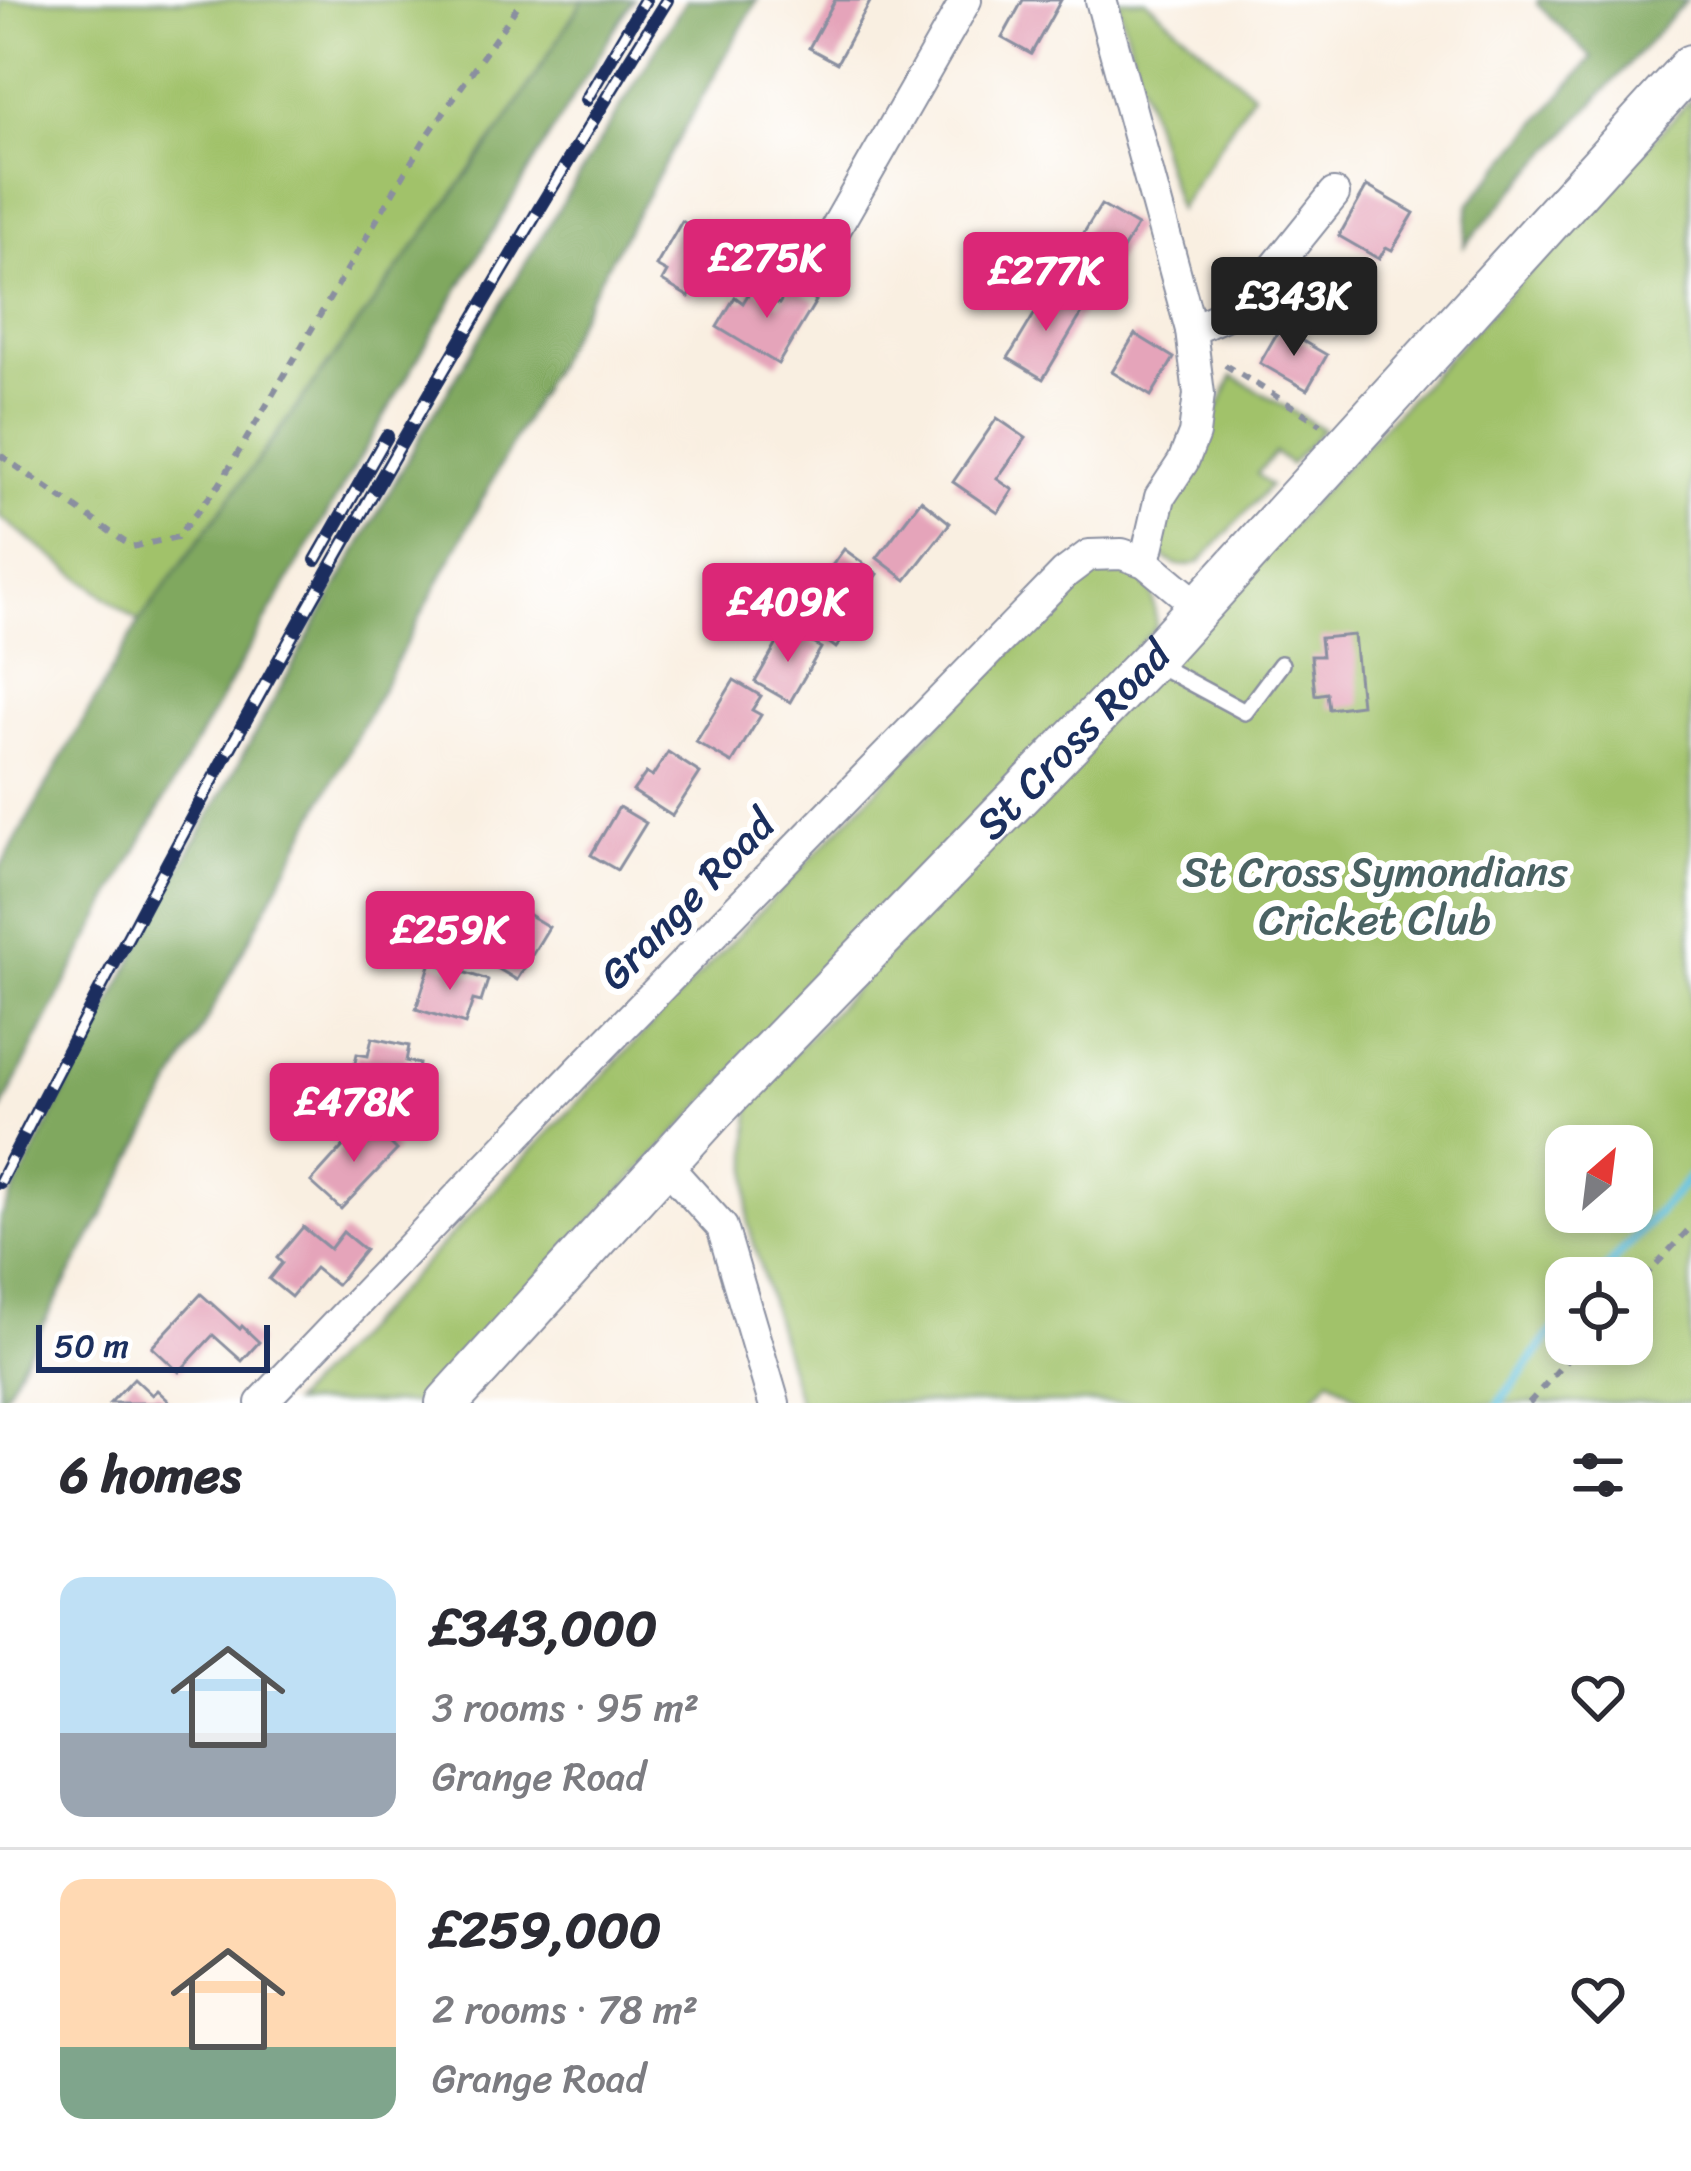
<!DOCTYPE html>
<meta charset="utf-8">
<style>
body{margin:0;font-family:Sriracha,sans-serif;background:#f7f7f7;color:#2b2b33;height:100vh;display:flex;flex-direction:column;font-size:45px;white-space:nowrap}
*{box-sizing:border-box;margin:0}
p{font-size:39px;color:#7c7c81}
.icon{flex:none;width:66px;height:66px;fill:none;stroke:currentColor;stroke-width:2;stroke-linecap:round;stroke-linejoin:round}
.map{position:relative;height:1403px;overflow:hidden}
.side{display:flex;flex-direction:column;background:#fff;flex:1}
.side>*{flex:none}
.needle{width:78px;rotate:28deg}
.fabs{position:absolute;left:1545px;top:1125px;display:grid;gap:24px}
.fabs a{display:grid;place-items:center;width:108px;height:108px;border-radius:24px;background:#fff;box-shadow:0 6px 18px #0003;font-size:60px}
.scale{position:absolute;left:36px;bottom:30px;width:234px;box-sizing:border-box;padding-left:12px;border:6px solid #1b2f5e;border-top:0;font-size:33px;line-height:42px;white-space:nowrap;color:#1b2f5e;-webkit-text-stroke:9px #fff;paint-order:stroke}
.price{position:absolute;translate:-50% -102px;padding:0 27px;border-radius:12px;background:#db2777;color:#fff;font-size:39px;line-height:78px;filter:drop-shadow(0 3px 6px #0008)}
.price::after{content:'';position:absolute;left:50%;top:72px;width:36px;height:27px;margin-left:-18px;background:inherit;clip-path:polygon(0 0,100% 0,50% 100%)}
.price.active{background:#222;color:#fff}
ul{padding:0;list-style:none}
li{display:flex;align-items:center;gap:36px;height:300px;padding:0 60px}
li+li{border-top:3px solid #e1e1e2}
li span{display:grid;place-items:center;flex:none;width:336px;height:240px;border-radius:24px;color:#555}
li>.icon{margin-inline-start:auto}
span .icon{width:144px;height:144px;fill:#fffc;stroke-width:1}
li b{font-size:51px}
h2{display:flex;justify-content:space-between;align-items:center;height:144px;padding:0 60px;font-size:51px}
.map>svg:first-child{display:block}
.green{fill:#a1c26b;stroke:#5e7864;stroke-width:3;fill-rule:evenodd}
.forest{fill:#80a85f;stroke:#4e6c5e;stroke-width:3}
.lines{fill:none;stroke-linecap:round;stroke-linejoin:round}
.stream{stroke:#5cbeda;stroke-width:9}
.building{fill:#e5a4ba}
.lane-casing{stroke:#8a8fa0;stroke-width:20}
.street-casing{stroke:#8a8fa0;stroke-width:34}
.secondary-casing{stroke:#8a8fa0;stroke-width:46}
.path{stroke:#8a8fa0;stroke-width:6;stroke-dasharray:9 9;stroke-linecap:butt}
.lane{stroke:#fff;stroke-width:15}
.street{stroke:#fff;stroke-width:30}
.secondary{stroke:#fff;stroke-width:42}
.rail-casing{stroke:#1b2f5e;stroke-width:14}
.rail{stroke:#fff;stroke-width:9;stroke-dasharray:27;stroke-linecap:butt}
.labels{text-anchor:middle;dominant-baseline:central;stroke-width:12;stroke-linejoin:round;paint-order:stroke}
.street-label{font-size:42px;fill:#1b2f5e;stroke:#fff}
.park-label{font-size:42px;fill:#4a6263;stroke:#fff}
</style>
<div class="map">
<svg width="1691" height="1403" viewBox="0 0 1691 1403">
<rect width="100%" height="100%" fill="#fff"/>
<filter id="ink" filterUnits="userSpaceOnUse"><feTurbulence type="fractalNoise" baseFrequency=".00833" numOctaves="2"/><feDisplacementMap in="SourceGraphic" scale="24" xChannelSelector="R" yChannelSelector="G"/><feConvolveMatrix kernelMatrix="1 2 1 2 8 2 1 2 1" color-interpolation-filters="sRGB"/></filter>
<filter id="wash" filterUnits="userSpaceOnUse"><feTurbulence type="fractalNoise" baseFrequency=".004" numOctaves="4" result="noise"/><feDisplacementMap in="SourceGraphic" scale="48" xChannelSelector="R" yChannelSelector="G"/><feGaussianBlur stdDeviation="2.7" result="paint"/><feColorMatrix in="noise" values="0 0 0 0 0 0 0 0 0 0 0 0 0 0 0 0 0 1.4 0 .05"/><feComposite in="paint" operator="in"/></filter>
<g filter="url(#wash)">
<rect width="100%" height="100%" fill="#f9efe1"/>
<!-- green -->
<g class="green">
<polygon points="0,0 583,0 504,125 139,622 0,517"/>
<polygon points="1117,0 1146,0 1253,93 1178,210"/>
<path d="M1691,99v1304h-327l-34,-25 -21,25h-510l-51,-180 2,-123zM1566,1146h66v66h-66zM1566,1278h66v66h-66z"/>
<path d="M1233,376l90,53 -33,36 -15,-12 -18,21 13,12 -70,76c-18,8 -26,3 -42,-8l1,-19z"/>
<path d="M1116,565c38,12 37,26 40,62l-736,776h-129l776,-813 31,-23z"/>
</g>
<!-- forest -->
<g class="forest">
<path d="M583,0h50c-101,162 -197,327 -293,492 -119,204 -236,410 -340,621v-245l139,-246 365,-497z"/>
<polygon points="686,0 757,0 588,300 107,1208 0,1403 0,1218 172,883 425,428"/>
<polygon points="1538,0 1687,0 1464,246 1469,204 1592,58 1537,4"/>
</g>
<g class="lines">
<!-- stream -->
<g class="stream">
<polyline points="1598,1278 1691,1176"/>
<polyline points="1499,1403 1566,1314"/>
</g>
</g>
<g id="blocks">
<!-- building -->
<g class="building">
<polygon points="835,0 871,0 837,63 809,48"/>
<polygon points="1023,0 1061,0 1031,54 1002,38"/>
<polygon points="1367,186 1414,213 1392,250 1386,247 1379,259 1339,236"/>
<polygon points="1101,205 1137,226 1095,295 1059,273"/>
<polygon points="682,221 732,251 719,274 707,267 689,297 662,281 667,272 656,266"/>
<polygon points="790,286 816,301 778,364 717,327 735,297 743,303 752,288 779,304"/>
<polygon points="1050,288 1084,310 1043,379 1008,358"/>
<polygon points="1280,328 1327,355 1307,390 1260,363"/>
<polygon points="1135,334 1174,358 1151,396 1112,372"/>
<polygon points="997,418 1026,438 997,479 1013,490 998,513 953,482"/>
<polygon points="921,500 950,523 906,580 877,558"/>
<polygon points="844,549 878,574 863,595 871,601 836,648 812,630 844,587 826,574"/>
<polygon points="786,628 821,648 790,702 755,682"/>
<polygon points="1354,635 1361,705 1329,709 1327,693 1315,695 1311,656 1322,656 1320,638"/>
<polygon points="734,680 761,696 752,710 761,715 732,763 696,742"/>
<polygon points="668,752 700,773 672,816 633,791 646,773 652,777"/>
<polygon points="619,807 646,823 617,870 591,855"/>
<polygon points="504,900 549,927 517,980 492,965 495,960 475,949"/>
<polygon points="431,962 488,980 481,1002 473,1000 465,1024 416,1009"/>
<polygon points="372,1038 409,1046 406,1061 419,1064 413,1094 351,1080 357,1054 368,1056"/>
<polygon points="367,1120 397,1150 341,1209 311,1182"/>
<polygon points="303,1227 330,1249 343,1232 365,1250 336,1285 315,1268 291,1297 269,1279 282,1263 277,1258"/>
<polygon points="201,1294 240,1329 242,1326 259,1342 242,1361 213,1335 179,1372 152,1347"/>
<polygon points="134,1378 152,1395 157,1390 171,1403 110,1403"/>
</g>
</g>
</g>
<g filter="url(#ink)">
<use href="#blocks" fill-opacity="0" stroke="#8a8fa0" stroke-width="3"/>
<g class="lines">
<!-- lane casing -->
<g class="lane-casing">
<polyline id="lane" points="1152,662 1245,712 1281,664"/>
</g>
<!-- street casing -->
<g class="street-casing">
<g id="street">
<polyline points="1101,0 1191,330 1199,394 1194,434 1183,462 1160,497 1145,562"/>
<polyline points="813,268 966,0"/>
<polyline points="1191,330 1243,307 1334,194"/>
<polyline points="665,1164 722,1227 774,1403"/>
<polyline points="261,1403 573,1077 1065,573 1089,555 1122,554 1145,562 1198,606"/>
</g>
</g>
<!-- secondary casing -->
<g class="secondary-casing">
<g id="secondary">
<path id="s1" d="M447,1403l265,-291 438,-451 541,-595"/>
</g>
</g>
<!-- path -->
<g class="path">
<polyline points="1225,365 1321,424"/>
<polyline points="0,455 132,547 177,537 219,485 423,142 522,0"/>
<polyline points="1632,1290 1691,1227"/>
<polyline points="1529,1403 1581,1344"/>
</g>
<!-- lane -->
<use href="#lane" class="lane"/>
<!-- street -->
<use href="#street" class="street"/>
<!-- secondary -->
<use href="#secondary" class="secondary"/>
<!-- rail casing -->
<g class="rail-casing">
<g id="rail">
<polyline points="586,100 645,0"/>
<polyline points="316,560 387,436"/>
<path d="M0,1182c206,-402 428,-798 667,-1182"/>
</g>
</g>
<!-- rail -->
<use href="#rail" class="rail"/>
</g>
</g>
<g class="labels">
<!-- street labels -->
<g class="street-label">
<text stroke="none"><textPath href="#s1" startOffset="912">St Cross Road</textPath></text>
<text transform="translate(687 900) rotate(-46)">Grange Road</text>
</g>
<!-- park labels -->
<g class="park-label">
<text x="1375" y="872">St Cross Symondians<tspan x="1375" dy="48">Cricket Club</tspan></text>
</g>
</g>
</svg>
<div class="fabs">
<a><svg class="needle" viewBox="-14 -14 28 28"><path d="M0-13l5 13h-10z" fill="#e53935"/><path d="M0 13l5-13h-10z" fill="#7c7c81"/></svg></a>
<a><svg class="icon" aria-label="locate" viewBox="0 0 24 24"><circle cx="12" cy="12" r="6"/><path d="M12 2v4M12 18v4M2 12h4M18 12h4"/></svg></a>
</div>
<div class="scale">50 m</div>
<b class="price" style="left:767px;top:321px">£275K</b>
<b class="price" style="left:1046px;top:334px">£277K</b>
<b class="price active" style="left:1294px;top:359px">£343K</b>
<b class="price" style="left:788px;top:665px">£409K</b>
<b class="price" style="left:450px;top:993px">£259K</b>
<b class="price" style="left:354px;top:1165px">£478K</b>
</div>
<section class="side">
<h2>6 homes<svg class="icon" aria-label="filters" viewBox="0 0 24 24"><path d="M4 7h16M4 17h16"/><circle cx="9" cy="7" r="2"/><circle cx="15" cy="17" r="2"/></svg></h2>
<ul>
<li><span style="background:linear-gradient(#bfe0f5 65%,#9aa5b1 0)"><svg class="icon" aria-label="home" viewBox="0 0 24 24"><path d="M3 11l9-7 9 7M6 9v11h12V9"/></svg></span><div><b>£343,000</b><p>3 rooms · 95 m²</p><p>Grange Road</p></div><svg class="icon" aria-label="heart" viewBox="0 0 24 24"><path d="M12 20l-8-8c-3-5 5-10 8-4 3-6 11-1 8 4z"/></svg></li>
<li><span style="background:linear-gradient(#ffd9b3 70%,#7fa58c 0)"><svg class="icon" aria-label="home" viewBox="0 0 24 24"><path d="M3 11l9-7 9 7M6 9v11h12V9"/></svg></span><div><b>£259,000</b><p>2 rooms · 78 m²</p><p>Grange Road</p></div><svg class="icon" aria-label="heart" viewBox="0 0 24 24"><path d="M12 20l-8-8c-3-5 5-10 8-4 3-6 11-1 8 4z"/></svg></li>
</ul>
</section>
